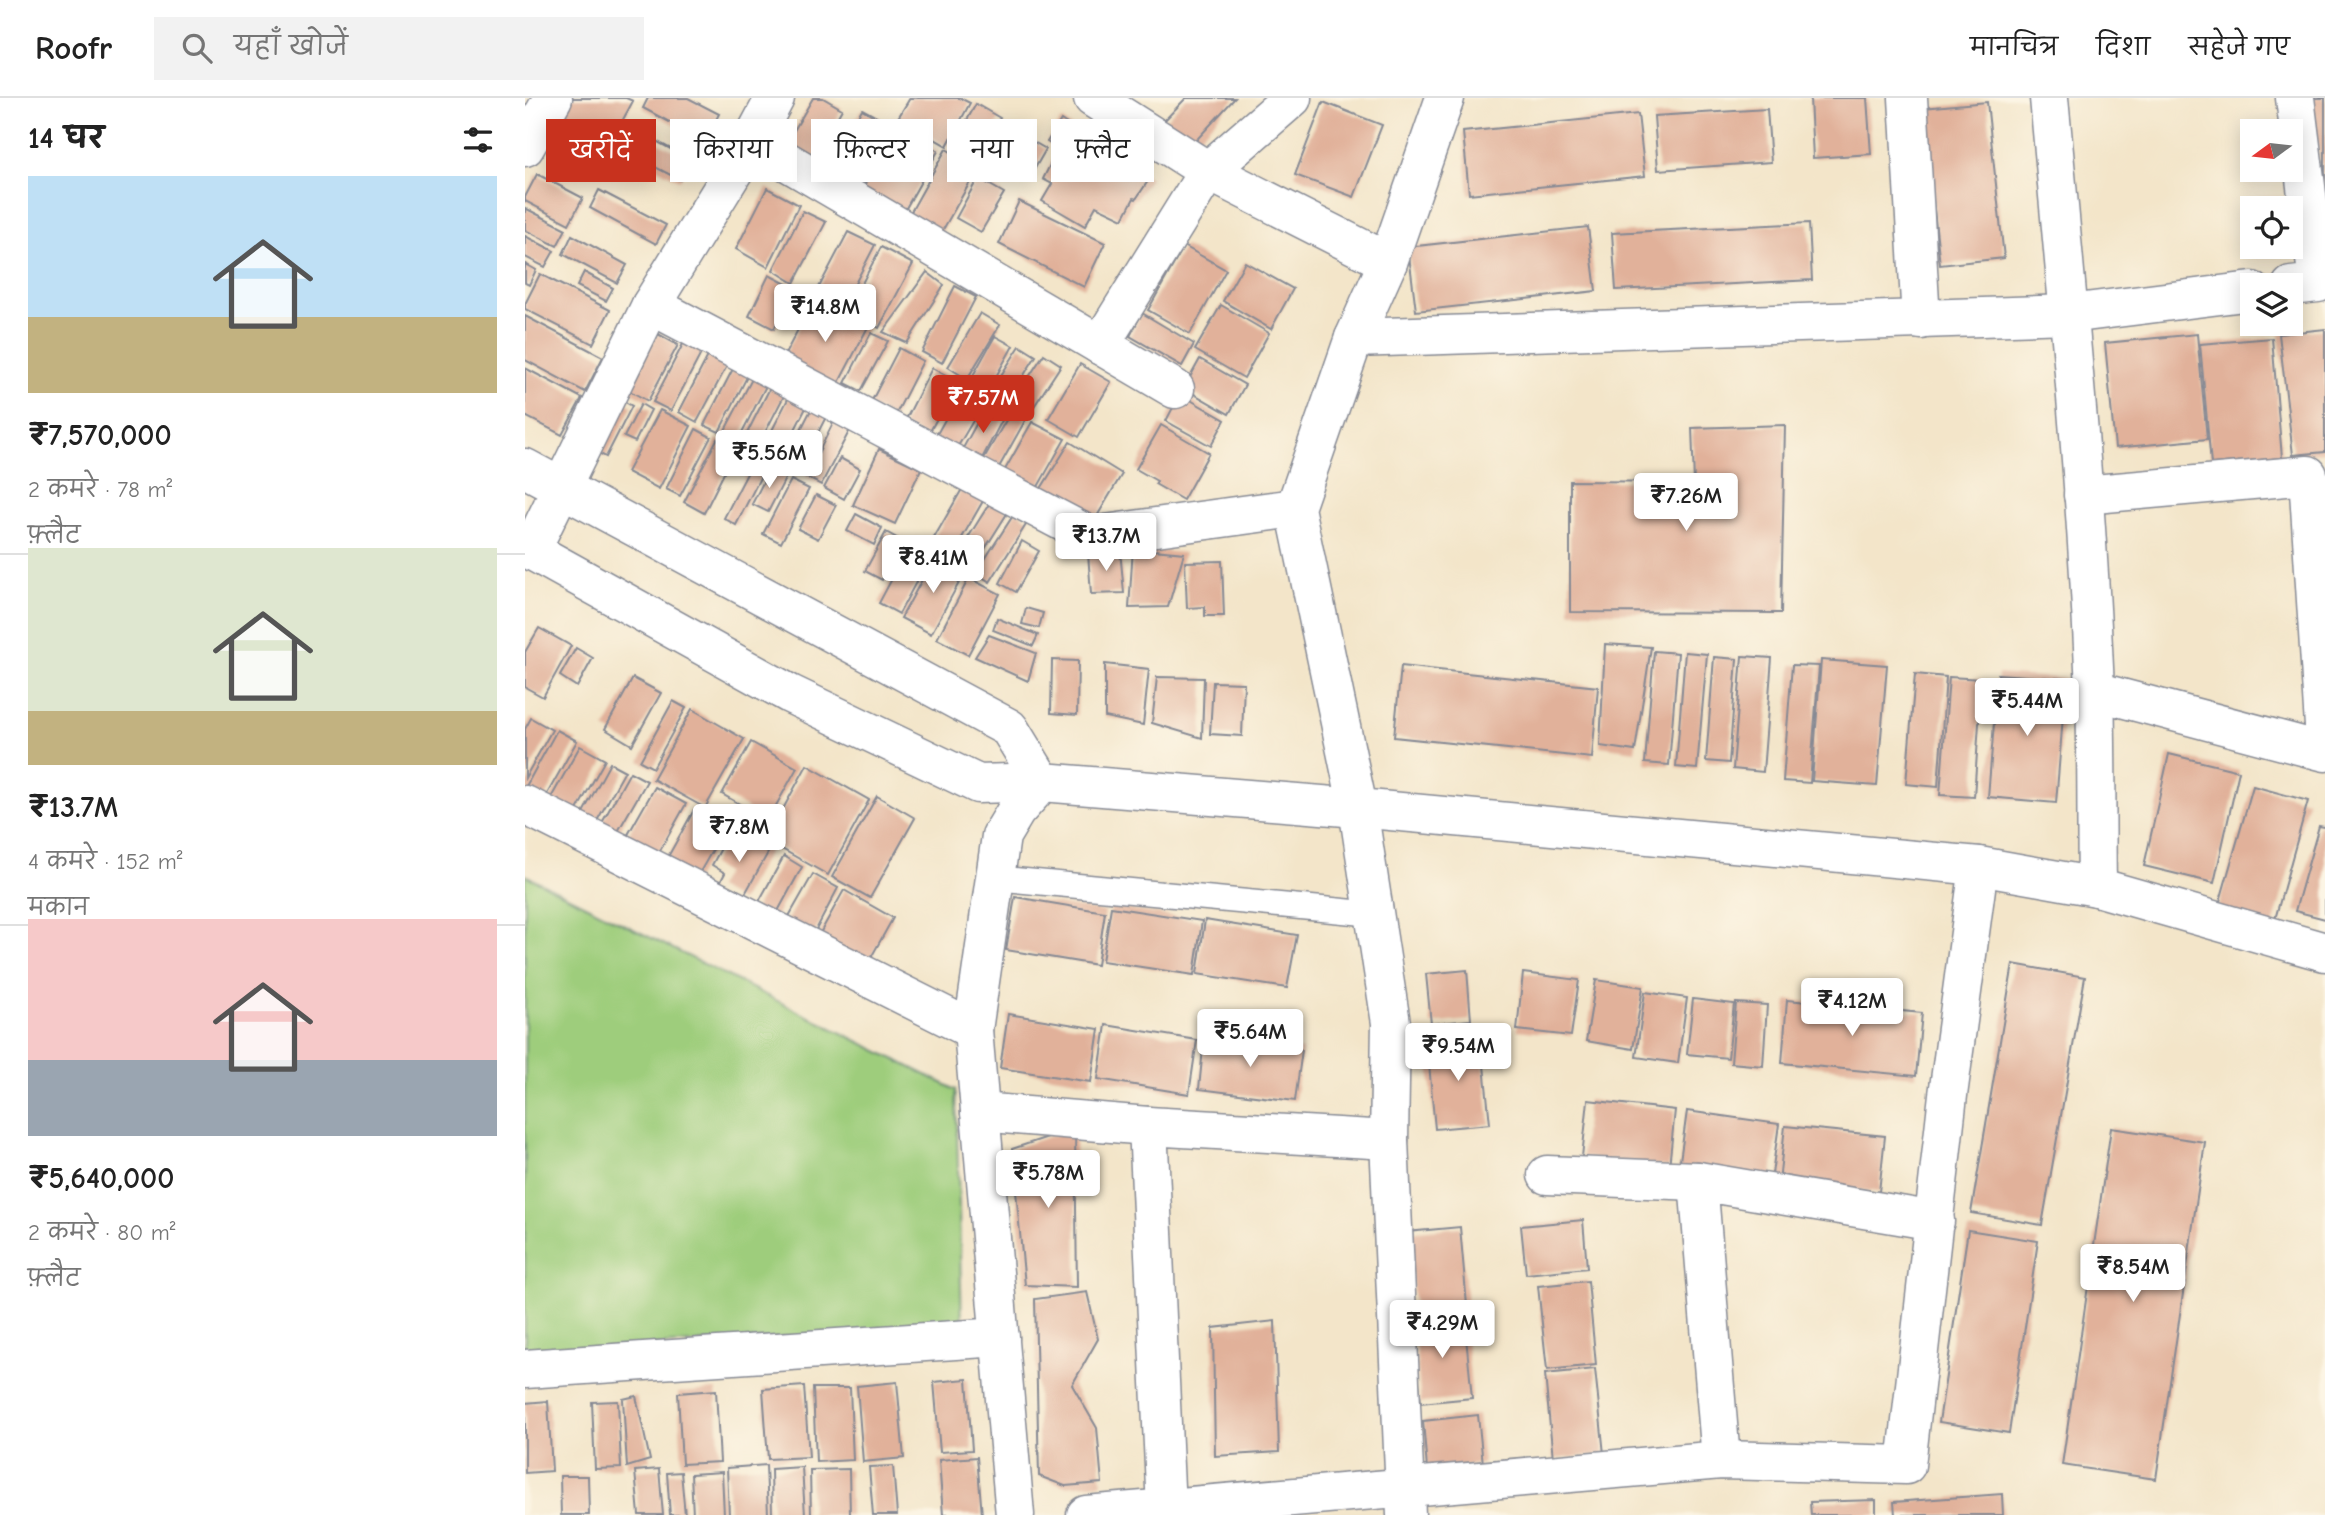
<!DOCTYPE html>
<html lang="hi">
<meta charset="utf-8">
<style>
body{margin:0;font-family:"Comic Neue","Playpen Sans Deva",sans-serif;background:#f2f2f2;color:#222;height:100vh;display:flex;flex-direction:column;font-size:26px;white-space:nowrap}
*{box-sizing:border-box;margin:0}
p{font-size:23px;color:#767676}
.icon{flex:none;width:38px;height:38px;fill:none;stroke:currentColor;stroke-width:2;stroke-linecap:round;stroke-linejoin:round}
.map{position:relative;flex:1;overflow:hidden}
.details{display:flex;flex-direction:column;background:#fff;width:525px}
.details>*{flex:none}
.guide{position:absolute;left:21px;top:21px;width:665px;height:63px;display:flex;gap:14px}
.needle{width:46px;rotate:255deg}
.buttons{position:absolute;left:1715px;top:21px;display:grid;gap:14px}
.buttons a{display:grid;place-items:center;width:63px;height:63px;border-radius:0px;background:#fff;box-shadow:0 4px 18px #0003;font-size:35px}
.price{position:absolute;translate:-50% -60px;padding:0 16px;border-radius:7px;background:#fff;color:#222;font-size:23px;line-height:46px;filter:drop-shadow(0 2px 4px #0008)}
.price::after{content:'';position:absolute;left:50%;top:42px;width:21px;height:16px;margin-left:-10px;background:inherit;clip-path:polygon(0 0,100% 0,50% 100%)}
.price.active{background:#c8321e;color:#fff}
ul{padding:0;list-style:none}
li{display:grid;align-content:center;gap:14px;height:371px;padding:0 28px}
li+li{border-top:2px solid #e0e0e0}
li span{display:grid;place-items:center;height:217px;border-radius:0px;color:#555}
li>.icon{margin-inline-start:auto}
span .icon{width:126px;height:126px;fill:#fffc;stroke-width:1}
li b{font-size:30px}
h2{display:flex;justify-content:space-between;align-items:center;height:84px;padding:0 28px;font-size:30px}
.chip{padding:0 24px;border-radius:0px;background:#fff;box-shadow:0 4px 18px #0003;font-size:24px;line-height:63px}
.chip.active{background:#c8321e;color:#fff}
header{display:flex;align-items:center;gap:42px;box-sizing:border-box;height:98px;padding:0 35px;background:#fff;border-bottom:2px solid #e0e0e0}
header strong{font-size:33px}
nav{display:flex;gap:38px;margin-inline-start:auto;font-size:24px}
.search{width:490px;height:63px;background:#f2f2f2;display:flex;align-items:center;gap:18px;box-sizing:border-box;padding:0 24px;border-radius:0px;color:#767676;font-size:26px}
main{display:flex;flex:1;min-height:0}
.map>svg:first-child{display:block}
.green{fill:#9ecd7c;stroke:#5c7e6d;stroke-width:2}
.building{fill:#e1b19a}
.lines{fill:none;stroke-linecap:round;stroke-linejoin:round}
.lane-casing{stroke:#878a94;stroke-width:27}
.street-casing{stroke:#878a94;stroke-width:41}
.lane{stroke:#fff;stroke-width:24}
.street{stroke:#fff;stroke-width:38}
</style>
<header>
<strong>Roofr</strong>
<div class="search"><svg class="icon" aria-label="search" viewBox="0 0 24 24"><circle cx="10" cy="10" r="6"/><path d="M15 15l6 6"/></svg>यहाँ खोजें</div>
<nav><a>मानचित्र</a><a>दिशा</a><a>सहेजे गए</a></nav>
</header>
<main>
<section class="details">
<h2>14 घर<svg class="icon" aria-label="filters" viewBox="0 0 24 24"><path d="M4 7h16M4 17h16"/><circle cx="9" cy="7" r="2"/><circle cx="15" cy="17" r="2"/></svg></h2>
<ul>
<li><span style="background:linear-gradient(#bfe0f5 65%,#c2b280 0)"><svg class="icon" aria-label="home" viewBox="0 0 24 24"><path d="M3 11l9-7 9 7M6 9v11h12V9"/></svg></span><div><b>₹7,570,000</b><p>2 कमरे · 78 m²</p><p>फ़्लैट</p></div></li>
<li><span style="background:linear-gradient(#dfe7d0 75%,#c2b280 0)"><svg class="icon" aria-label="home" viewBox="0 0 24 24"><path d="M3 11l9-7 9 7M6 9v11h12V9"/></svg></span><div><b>₹13.7M</b><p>4 कमरे · 152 m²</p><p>मकान</p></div></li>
<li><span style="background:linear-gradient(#f6c9c9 65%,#9aa5b1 0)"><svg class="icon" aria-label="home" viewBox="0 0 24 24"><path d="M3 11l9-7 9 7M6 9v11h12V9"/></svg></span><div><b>₹5,640,000</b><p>2 कमरे · 80 m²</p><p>फ़्लैट</p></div></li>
</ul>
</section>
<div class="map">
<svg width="1800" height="1417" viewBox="0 0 1800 1417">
<rect width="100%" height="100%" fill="#fcf5e5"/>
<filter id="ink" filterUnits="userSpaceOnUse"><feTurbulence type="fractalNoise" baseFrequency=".0143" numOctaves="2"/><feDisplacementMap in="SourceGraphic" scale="14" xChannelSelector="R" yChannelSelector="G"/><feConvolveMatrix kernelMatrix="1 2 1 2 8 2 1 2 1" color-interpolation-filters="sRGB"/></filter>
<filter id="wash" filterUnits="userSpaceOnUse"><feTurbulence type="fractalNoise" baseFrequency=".00686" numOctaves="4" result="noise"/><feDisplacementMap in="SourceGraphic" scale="28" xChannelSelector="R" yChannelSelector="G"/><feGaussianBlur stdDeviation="1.57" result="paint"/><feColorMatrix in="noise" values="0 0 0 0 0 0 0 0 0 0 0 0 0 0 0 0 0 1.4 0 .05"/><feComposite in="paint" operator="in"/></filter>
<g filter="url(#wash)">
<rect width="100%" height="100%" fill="#f3e5c9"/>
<!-- green -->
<polygon class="green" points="0,777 431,992 437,1229 0,1255"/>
<g id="blocks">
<!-- building -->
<g class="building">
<polygon points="41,0 101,0 108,3 87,42 34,14"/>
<polygon points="123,0 163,0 194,16 180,43 118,10"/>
<polygon points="288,0 298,0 317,11 285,68 257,53"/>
<polygon points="385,0 435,0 445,5 422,48 373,20"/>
<polygon points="661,0 710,0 664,50 637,25"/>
<polygon points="1285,0 1342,0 1346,56 1288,60"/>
<polygon points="1784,0 1800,0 1800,86"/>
<polygon points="798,4 857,27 829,99 770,77"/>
<polygon points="1462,4 1479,160 1415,167 1398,10"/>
<polygon points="451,6 475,20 461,44 437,31"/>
<polygon points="337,11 366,27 341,72 312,55"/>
<polygon points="1242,11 1246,64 1133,72 1129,18"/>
<polygon points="1113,16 1120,78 944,96 938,34"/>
<polygon points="536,22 625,80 611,101 609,100 598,121 571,108 560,128 517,103 527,86 518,81 533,51 522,44"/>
<polygon points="41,24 87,49 78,65 32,41"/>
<polygon points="372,29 413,53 376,119 335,95"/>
<polygon points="483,29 521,51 509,72 495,64 483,85 459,71"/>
<polygon points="120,37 166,62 155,82 109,58"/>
<polygon points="421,51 453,70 415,137 383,119"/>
<polygon points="12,76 58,100 44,126 0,103 0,99"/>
<polygon points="453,80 479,95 456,134 431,120"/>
<polygon points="242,90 274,107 243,169 211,151"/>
<polygon points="74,92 141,127 131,146 65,110"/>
<polygon points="494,103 580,145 559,189 474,146"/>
<polygon points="0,110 41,131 32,148 0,132"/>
<polygon points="278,113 301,124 269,185 248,172"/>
<polygon points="1284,125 1287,182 1091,192 1087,135"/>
<polygon points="1063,129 1071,193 891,213 883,149"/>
<polygon points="323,134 350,147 319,207 292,193"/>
<polygon points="47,137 102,167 92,185 38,156"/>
<polygon points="0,138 29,153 20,169 0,159"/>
<polygon points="659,148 701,172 665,236 623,212"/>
<polygon points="356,149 388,166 354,230 322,214"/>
<polygon points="720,164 768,191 746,231 698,203"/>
<polygon points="0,166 11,172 4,187 0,185"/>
<polygon points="59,174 88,190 81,203 52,188"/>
<polygon points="402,174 419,187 382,245 358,234"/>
<polygon points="15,176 85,212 68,246 0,211 0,206"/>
<polygon points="244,177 269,190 249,231 224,218"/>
<polygon points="430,188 451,199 417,265 397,254"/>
<polygon points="289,201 343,229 311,290 257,262"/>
<polygon points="696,207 744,235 719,280 670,252"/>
<polygon points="455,215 475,227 442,281 423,269"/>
<polygon points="617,215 669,246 657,268 605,238"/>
<polygon points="0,218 78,259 60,294 0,262"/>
<polygon points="1800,231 1800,354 1768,357 1754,236"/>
<polygon points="346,235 363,243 336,293 320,285"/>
<polygon points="133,236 153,247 123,303 96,288"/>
<polygon points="1672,236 1682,341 1590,350 1580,245"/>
<polygon points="470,238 488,248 464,291 446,281"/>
<polygon points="1747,240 1757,360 1686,366 1675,246"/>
<polygon points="160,242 178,252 146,313 128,304"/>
<polygon points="495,248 511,258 483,302 467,291"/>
<polygon points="374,250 398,263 369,320 344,308"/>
<polygon points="184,256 203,266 172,324 154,314"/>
<polygon points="519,256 536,267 506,313 489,302"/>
<polygon points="675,261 720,287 704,316 659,290"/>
<polygon points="211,265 225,273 194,334 179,327"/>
<polygon points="555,266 586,284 554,339 523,321"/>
<polygon points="0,270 57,300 37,337 0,318"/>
<polygon points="407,270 432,283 402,339 378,327"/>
<polygon points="229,277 243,284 212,344 198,336"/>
<polygon points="248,284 262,292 229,356 215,349"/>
<polygon points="440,286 462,299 429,355 408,343"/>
<polygon points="267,293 285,302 252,367 234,358"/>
<polygon points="655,296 700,322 686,348 641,323"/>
<polygon points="93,300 107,308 81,359 67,351"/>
<polygon points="465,301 483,311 451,372 432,361"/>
<polygon points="290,304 305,311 271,378 256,370"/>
<polygon points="116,306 126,312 110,344 99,339"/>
<polygon points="135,312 166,328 134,391 102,374"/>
<polygon points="487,312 501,321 473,371 458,362"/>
<polygon points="311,319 327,328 296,387 281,379"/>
<polygon points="507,324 540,341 510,394 477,377"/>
<polygon points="636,327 684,355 658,402 630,386 632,383 611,371"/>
<polygon points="1260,327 1256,515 1045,514 1045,383 1169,384 1167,330"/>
<polygon points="171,331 186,339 155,398 141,391"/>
<polygon points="192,341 211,351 179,415 159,404"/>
<polygon points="545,344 597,376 565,430 512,397"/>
<polygon points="354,351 396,371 370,426 328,407"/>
<polygon points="315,360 335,371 319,401 299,390"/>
<polygon points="229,362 241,368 211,427 199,420"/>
<polygon points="245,371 261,379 243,414 227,406"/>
<polygon points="266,382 284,391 256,445 238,436"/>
<polygon points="437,391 458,403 426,459 405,447"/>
<polygon points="291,397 311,407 293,441 273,431"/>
<polygon points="466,403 483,414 446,473 429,462"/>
<polygon points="491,413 504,422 465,484 451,475"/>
<polygon points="331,416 357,430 349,447 322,433"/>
<polygon points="361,434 377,443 357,482 340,473"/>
<polygon points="497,443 514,453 491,494 475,485"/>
<polygon points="385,447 405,458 374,516 354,505"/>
<polygon points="608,450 659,455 643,509 604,510"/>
<polygon points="595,452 599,495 566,496 563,455"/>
<polygon points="410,458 440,474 406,536 376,520"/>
<polygon points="697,463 699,518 680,518 680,509 662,510 660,464"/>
<polygon points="444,480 475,496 443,557 412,541"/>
<polygon points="501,510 518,515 514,530 497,526"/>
<polygon points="472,520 513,537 508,548 468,532"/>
<polygon points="14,530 46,548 18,599 0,589 0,554"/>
<polygon points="464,537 511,555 503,583 450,559"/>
<polygon points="1080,546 1126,549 1110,653 1075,648"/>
<polygon points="51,550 68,560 52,589 35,578"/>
<polygon points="1129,553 1153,555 1144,667 1120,665"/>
<polygon points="1160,554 1182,556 1172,671 1151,669"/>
<polygon points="1217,558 1247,560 1238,674 1208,671"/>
<polygon points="1189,559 1212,561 1204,665 1181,663"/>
<polygon points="527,562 553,563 552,617 526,615"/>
<polygon points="1296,562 1362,567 1352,688 1287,683"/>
<polygon points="580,566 624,571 618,627 580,619"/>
<polygon points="1267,567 1294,568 1285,685 1258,683"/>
<polygon points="876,568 1073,589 1067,660 869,639"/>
<polygon points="1390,576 1421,579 1413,689 1381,686"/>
<polygon points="1473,576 1541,581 1531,705 1463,699"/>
<polygon points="632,579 679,580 677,640 627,625"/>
<polygon points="1424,579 1457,581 1449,699 1415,697"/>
<polygon points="108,580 136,595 107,647 80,631"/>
<polygon points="688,584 719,585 717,638 685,636"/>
<polygon points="148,603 161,610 128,670 115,663"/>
<polygon points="167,611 219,641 180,710 128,681"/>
<polygon points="6,620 27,632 0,680 0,631"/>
<polygon points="32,632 52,643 17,705 0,690"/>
<polygon points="226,644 272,670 243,722 197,696"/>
<polygon points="55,648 80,662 47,721 22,707"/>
<polygon points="1644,656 1714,673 1689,785 1619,768"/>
<polygon points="85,665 100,673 68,730 54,722"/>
<polygon points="282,667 344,702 303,777 241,742"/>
<polygon points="105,674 122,683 88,742 73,732"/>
<polygon points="1728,688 1783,703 1747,832 1691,817"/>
<polygon points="130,689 161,706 127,767 96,749"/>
<polygon points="352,698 390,720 345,800 307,779"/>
<polygon points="169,712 200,730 171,781 140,764"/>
<polygon points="1794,728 1800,729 1800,821 1770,813"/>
<polygon points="206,732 244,753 216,803 192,790 200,775 187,767"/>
<polygon points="259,758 277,769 246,826 227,816"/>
<polygon points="288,776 313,790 282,849 255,834"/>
<polygon points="319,792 368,820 338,874 289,846"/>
<polygon points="490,799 580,814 572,867 481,852"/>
<polygon points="586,809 677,823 669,877 577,863"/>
<polygon points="680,822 772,837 762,890 672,876"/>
<polygon points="1488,866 1560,879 1517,1127 1446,1115"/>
<polygon points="942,872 946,922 906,926 901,876"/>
<polygon points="998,875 1054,882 1046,938 992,932"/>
<polygon points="1071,882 1118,889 1108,951 1061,943"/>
<polygon points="1120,894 1162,900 1153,965 1111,959"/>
<polygon points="1168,901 1209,906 1203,960 1162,956"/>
<polygon points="1262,902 1397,915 1391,978 1257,965"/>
<polygon points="1211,905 1242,907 1238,968 1206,965"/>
<polygon points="483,916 574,931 566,984 475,970"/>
<polygon points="581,927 672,942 664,996 573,981"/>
<polygon points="956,938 965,1026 910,1031 902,944"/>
<polygon points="679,940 777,952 770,1003 674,991"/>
<polygon points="1063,1002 1150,1012 1144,1069 1057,1059"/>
<polygon points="1162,1013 1254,1026 1246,1083 1154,1070"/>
<polygon points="1260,1028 1360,1038 1354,1094 1254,1084"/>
<polygon points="550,1030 552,1189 500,1187 487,1051"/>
<polygon points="1586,1030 1680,1044 1631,1381 1537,1367"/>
<polygon points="1058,1122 1062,1170 1001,1176 996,1128"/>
<polygon points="935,1129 942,1207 890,1212 882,1134"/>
<polygon points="1443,1132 1513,1143 1484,1335 1414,1324"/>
<polygon points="1063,1183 1071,1267 1022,1272 1013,1188"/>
<polygon points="562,1194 573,1241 547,1287 572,1330 577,1385 540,1388 514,1378 510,1201"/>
<polygon points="939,1219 947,1300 896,1305 888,1224"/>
<polygon points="750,1223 754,1354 690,1358 688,1230"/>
<polygon points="1070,1271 1079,1356 1028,1361 1020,1276"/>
<polygon points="442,1281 447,1352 415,1354 409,1284"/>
<polygon points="372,1284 379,1360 338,1364 332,1288"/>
<polygon points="279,1288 284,1359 243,1361 238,1291"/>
<polygon points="288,1290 325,1290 328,1362 291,1364"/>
<polygon points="191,1292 195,1364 157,1366 153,1295"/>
<polygon points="111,1298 125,1362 102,1369 98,1301"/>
<polygon points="23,1303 27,1373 0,1375 0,1305"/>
<polygon points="93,1303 96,1370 70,1371 67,1304"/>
<polygon points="953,1317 958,1366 902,1371 898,1323"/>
<polygon points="452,1359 457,1417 418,1417 414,1362"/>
<polygon points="241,1367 243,1417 204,1417 202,1370"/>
<polygon points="368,1368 372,1417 348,1417 344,1369"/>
<polygon points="277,1369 280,1417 247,1417 246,1371"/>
<polygon points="134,1371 138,1417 114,1417 110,1373"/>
<polygon points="324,1371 325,1417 286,1417 285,1372"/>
<polygon points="156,1374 160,1417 145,1417 142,1375"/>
<polygon points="197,1374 199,1417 168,1417 166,1376"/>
<polygon points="35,1378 63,1378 64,1417 36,1417"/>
<polygon points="1477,1396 1478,1417 1370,1417 1369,1404"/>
<polygon points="1351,1402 1351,1417 1286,1417 1285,1404"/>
</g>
</g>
</g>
<g filter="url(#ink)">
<use href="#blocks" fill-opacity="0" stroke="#878a94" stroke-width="2"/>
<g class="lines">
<!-- lane casing -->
<g class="lane-casing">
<polyline id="lane" points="469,780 850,816"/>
</g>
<!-- street casing -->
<g class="street-casing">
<g id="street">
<polyline points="568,0 683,73 863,164"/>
<polyline points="1383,0 1396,222"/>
<path d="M1524,0c18,197 38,395 46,593 2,65 1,131 2,196"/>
<polyline points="227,43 650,291"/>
<polyline points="0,49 28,0"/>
<polyline points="1766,188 1793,185 1770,0"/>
<polyline points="126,207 565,438 770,410"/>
<polyline points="829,240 1544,216 1727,193"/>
<polyline points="575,247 683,73 767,0"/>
<polyline points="0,370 484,630 517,684"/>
<polyline points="1558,397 1783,377 1800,644"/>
<polyline points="0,449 265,596 453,686 517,684 833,710 1454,768 1572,789 1800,854"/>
<polyline points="6,452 126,207 227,43 250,0"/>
<polyline points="1570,593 1800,654"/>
<polyline points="0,707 448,932"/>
<polyline points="455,1014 623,1028"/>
<polyline points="1022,1077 1173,1083"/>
<polyline points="0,1271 475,1239"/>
<polyline points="1196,1362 1173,1083 1410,1123"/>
<polyline points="641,1411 623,1028 864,1042"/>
<polyline points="490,1417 448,932 476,738 491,713 517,684"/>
<polyline points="561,1417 1196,1362 1381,1367 1423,997 1454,768"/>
<polyline points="881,1417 864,1042 866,925 833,710 770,410 829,240 863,164 920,0"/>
</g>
</g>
<!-- lane -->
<use href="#lane" class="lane"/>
<!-- street -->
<use href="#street" class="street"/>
</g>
</g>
</svg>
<div class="buttons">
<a><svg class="needle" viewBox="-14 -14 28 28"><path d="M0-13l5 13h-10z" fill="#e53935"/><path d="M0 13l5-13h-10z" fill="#767676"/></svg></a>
<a><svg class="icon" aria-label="locate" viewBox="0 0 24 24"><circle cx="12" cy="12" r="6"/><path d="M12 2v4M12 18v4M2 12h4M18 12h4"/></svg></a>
<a><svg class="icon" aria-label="layers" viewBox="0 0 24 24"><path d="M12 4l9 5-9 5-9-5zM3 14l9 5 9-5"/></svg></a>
</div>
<b class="price" style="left:300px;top:246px">₹14.8M</b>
<b class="price active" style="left:458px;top:337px">₹7.57M</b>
<b class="price" style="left:244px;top:392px">₹5.56M</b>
<b class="price" style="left:1161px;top:435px">₹7.26M</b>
<b class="price" style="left:581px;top:475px">₹13.7M</b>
<b class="price" style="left:408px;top:497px">₹8.41M</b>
<b class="price" style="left:1502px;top:640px">₹5.44M</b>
<b class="price" style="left:214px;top:766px">₹7.8M</b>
<b class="price" style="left:1327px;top:940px">₹4.12M</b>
<b class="price" style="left:725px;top:971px">₹5.64M</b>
<b class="price" style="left:933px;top:985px">₹9.54M</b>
<b class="price" style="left:523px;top:1112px">₹5.78M</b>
<b class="price" style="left:1608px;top:1206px">₹8.54M</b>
<b class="price" style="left:917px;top:1262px">₹4.29M</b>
<div class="guide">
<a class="chip active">खरीदें</a>
<a class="chip">किराया</a>
<a class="chip">फ़िल्टर</a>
<a class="chip">नया</a>
<a class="chip">फ़्लैट</a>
</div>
</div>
</main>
